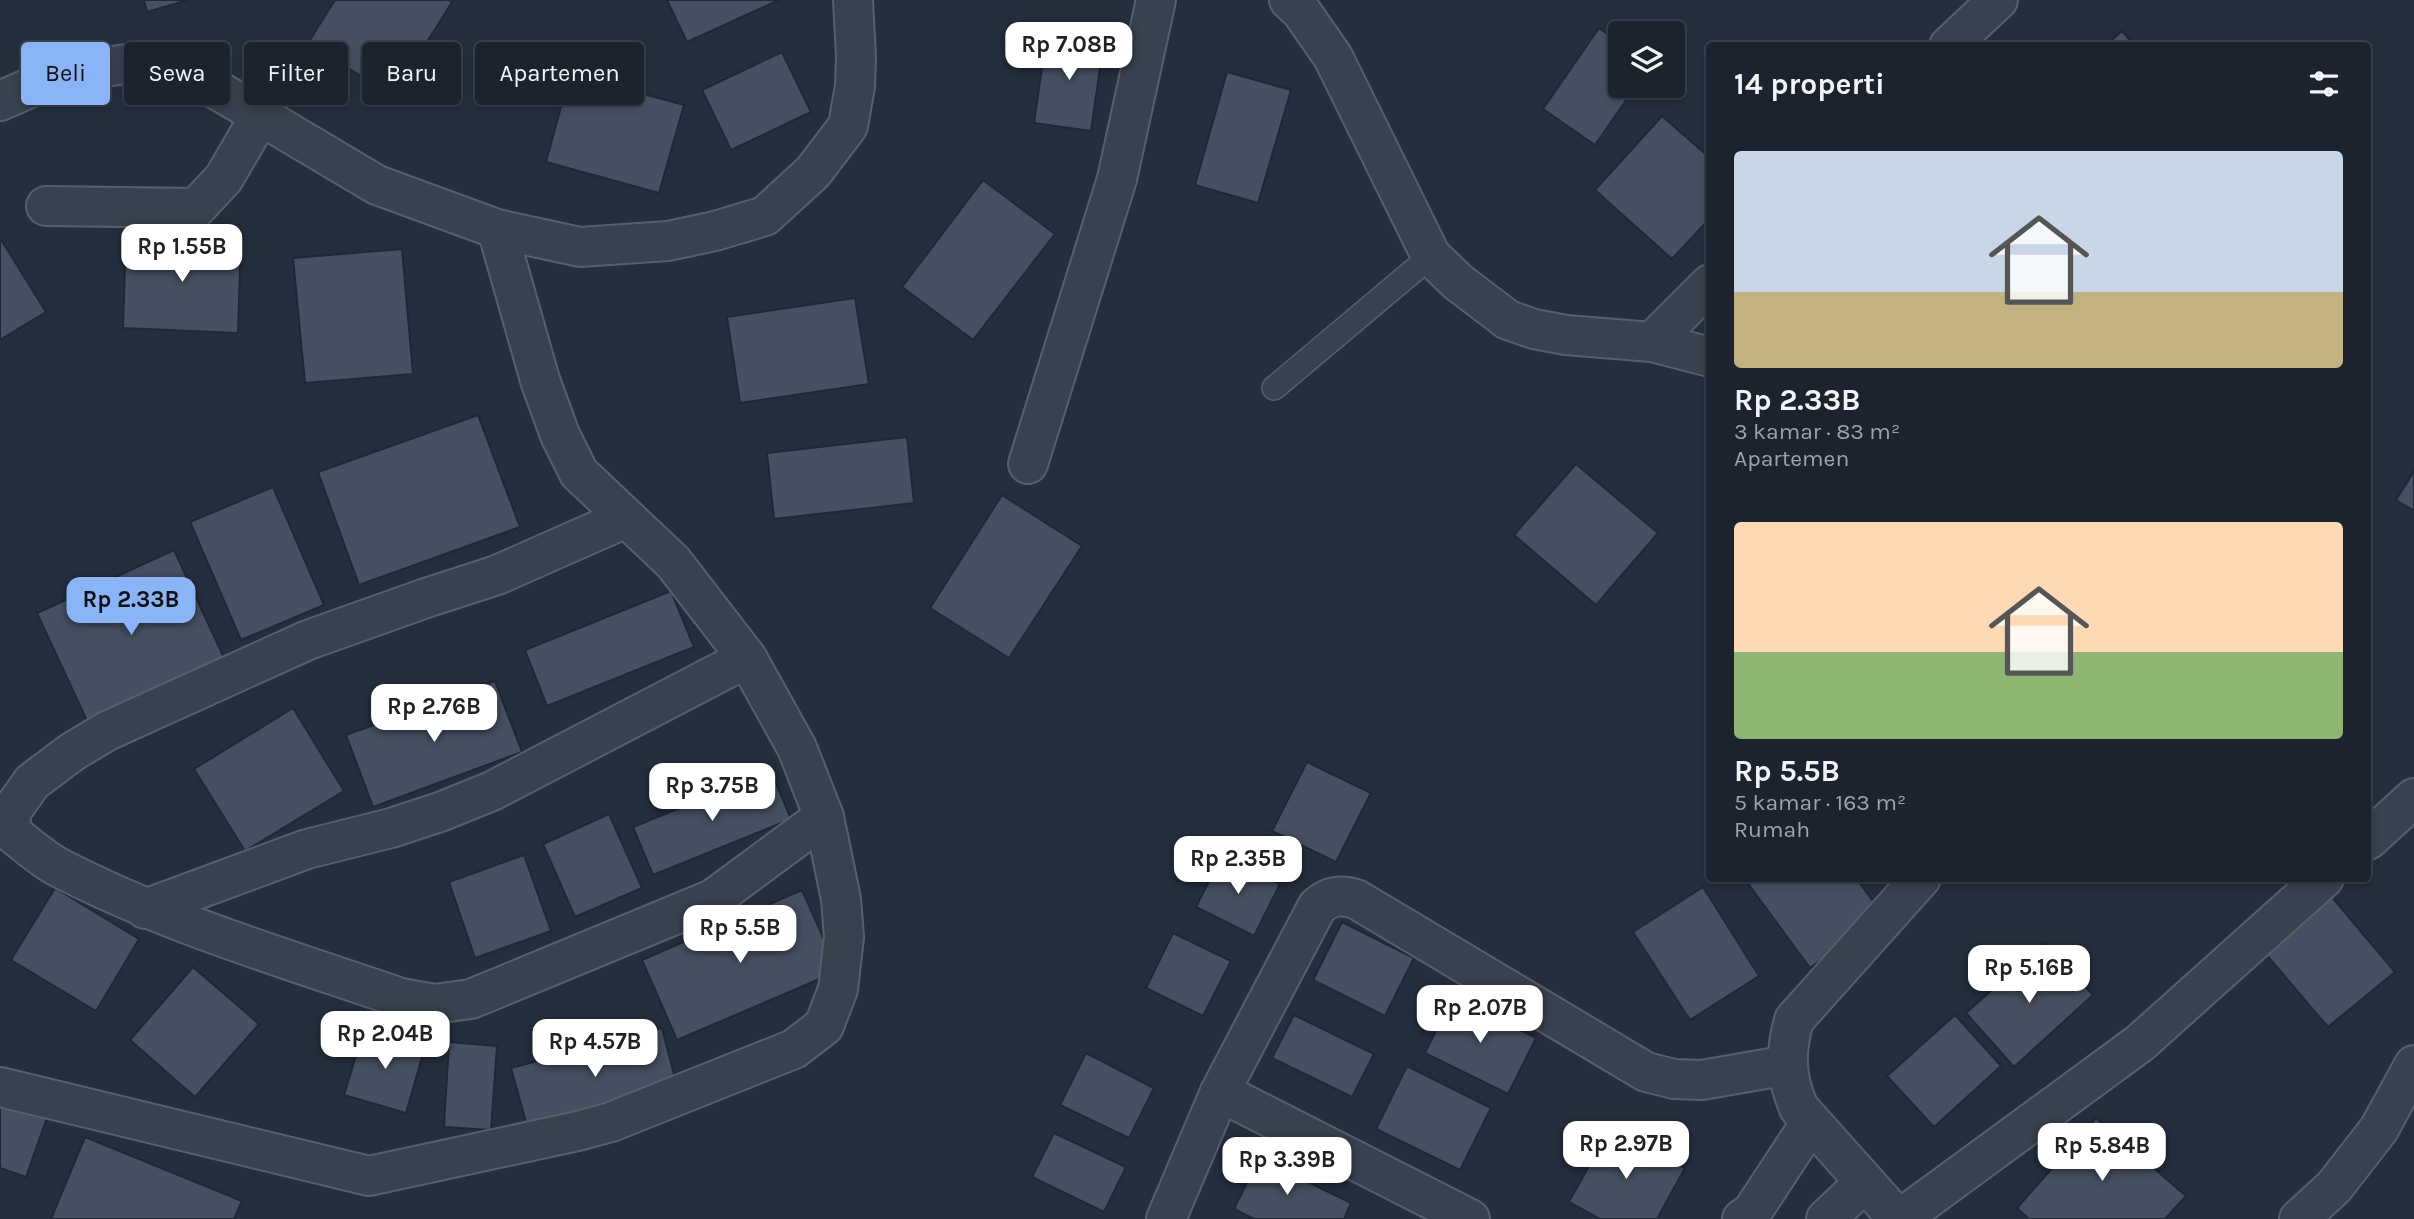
<!DOCTYPE html>
<html lang="id">
<meta charset="utf-8">
<style>
body{margin:0;font-family:Karla,sans-serif;background:#282f3a;color:#f1f3f6;height:100vh;display:flex;flex-direction:column;font-size:26px;white-space:nowrap}
*{box-sizing:border-box;margin:0}
p{font-size:23px;color:#a0a4aa}
.icon{flex:none;width:38px;height:38px;fill:none;stroke:currentColor;stroke-width:2;stroke-linecap:round;stroke-linejoin:round}
.map{position:relative;flex:1;overflow:hidden}
.details{position:absolute;left:1706px;top:42px;width:665px;height:840px;display:flex;flex-direction:column;background:#1b232e;border-radius:7px;box-shadow:0 4px 10px #0003,0 0 0 2px #39404a}
.details>*{flex:none}
.top-card{position:absolute;left:21px;top:42px;width:665px;height:63px;display:flex;gap:14px}
.buttons{position:absolute;left:1608px;top:21px;display:grid;gap:14px}
.buttons a{display:grid;place-items:center;width:77px;height:77px;border-radius:7px;background:#1b232e;box-shadow:0 4px 10px #0003,0 0 0 2px #39404a;font-size:35px}
.price{position:absolute;translate:-50% -60px;padding:0 16px;border-radius:14px;background:#fff;color:#222;font-size:23px;line-height:46px;filter:drop-shadow(0 2px 4px #0008)}
.price::after{content:'';position:absolute;left:50%;top:42px;width:21px;height:16px;margin-left:-10px;background:inherit;clip-path:polygon(0 0,100% 0,50% 100%)}
.price.on{background:#8ab4f8;color:#111}
ul{padding:0;list-style:none}
li{display:grid;align-content:center;gap:14px;height:371px;padding:0 28px}
li span{display:grid;place-items:center;height:217px;border-radius:7px;color:#555}
li>.icon{margin-inline-start:auto}
span .icon{width:126px;height:126px;fill:#fffc;stroke-width:1}
li b{font-size:30px}
h2{display:flex;justify-content:space-between;align-items:center;height:84px;padding:0 28px;font-size:30px}
.pill{padding:0 24px;border-radius:7px;background:#1b232e;box-shadow:0 4px 10px #0003,0 0 0 2px #39404a;font-size:24px;line-height:63px}
.pill.on{background:#8ab4f8;color:#111}
.map>svg:first-child{display:block}
.building{fill:#455162;stroke:#1f2835;stroke-width:2}
.lines{fill:none;stroke-linecap:round;stroke-linejoin:round}
.service-casing{stroke:#565f6c;stroke-width:26}
.minor-casing{stroke:#565f6c;stroke-width:42}
.tertiary-casing{stroke:#565f6c;stroke-width:42}
.service{stroke:#38414e;stroke-width:23}
.minor{stroke:#38414e;stroke-width:38}
.tertiary{stroke:#38414e;stroke-width:38}
</style>
<div class="map">
<svg width="2414" height="1219" viewBox="0 0 2414 1219">
<rect width="100%" height="100%" fill="#242f3e"/>
<!-- building -->
<g class="building">
<polygon points="144,0 188,0 147,12"/>
<polygon points="335,0 449,0 452,2 393,96 308,43"/>
<polygon points="667,0 779,0 687,42"/>
<polygon points="1599,28 1620,43 1620,86 1636,86 1595,145 1543,109"/>
<polygon points="2122,31 2135,46 2105,46"/>
<polygon points="1047,32 1104,40 1091,131 1034,123"/>
<polygon points="782,52 811,112 731,150 702,90"/>
<polygon points="1227,72 1291,90 1258,203 1195,185"/>
<polygon points="570,74 684,105 659,193 546,162"/>
<polygon points="1662,116 1710,158 1710,218 1672,259 1595,190"/>
<polygon points="983,180 1055,234 973,340 902,287"/>
<polygon points="126,235 241,239 238,333 123,328"/>
<polygon points="0,238 46,312 0,340"/>
<polygon points="402,249 413,374 305,383 293,258"/>
<polygon points="855,298 869,384 740,403 727,317"/>
<polygon points="478,415 520,527 359,585 318,472"/>
<polygon points="907,437 914,503 774,519 767,453"/>
<polygon points="1576,464 1658,533 1596,605 1514,535"/>
<polygon points="2414,471 2414,511 2396,500"/>
<polygon points="273,487 324,605 241,640 190,522"/>
<polygon points="1002,495 1082,546 1009,658 930,608"/>
<polygon points="174,550 225,660 88,723 37,613"/>
<polygon points="671,591 694,647 547,706 525,650"/>
<polygon points="495,681 522,752 373,807 346,735"/>
<polygon points="293,708 344,791 245,851 194,769"/>
<polygon points="1307,762 1371,793 1336,862 1272,831"/>
<polygon points="771,771 791,819 653,875 633,827"/>
<polygon points="609,814 642,888 575,917 543,844"/>
<polygon points="524,855 551,931 475,958 449,882"/>
<polygon points="1222,856 1280,884 1254,936 1196,907"/>
<polygon points="1744,878 1856,878 1883,915 1810,968"/>
<polygon points="1703,887 1759,976 1690,1020 1633,932"/>
<polygon points="55,888 139,939 96,1011 11,960"/>
<polygon points="802,890 838,971 677,1040 642,960"/>
<polygon points="2331,896 2395,972 2328,1027 2264,952"/>
<polygon points="1342,922 1414,958 1385,1016 1313,980"/>
<polygon points="1173,933 1231,961 1203,1016 1146,988"/>
<polygon points="2045,943 2093,995 2014,1067 1966,1013"/>
<polygon points="193,967 259,1024 195,1097 130,1040"/>
<polygon points="1453,996 1536,1038 1508,1094 1425,1053"/>
<polygon points="1294,1015 1374,1054 1352,1097 1272,1058"/>
<polygon points="1955,1015 2001,1066 1934,1127 1887,1076"/>
<polygon points="662,1028 678,1090 528,1129 511,1068"/>
<polygon points="364,1029 425,1047 406,1113 344,1095"/>
<polygon points="449,1042 497,1046 491,1130 444,1127"/>
<polygon points="1086,1053 1154,1088 1129,1138 1060,1105"/>
<polygon points="1407,1066 1491,1108 1460,1170 1376,1129"/>
<polygon points="0,1091 50,1109 26,1177 0,1168"/>
<polygon points="2096,1118 2186,1196 2165,1219 2029,1219 2017,1208"/>
<polygon points="1610,1128 1685,1168 1657,1219 1600,1219 1569,1202"/>
<polygon points="1054,1133 1126,1167 1104,1212 1032,1177"/>
<polygon points="85,1137 242,1201 234,1219 51,1219"/>
<polygon points="1259,1158 1351,1203 1344,1219 1254,1219 1234,1209"/>
</g>
<g class="lines">
<!-- service casing -->
<g class="service-casing">
<polyline id="service" points="1274,388 1431,256"/>
</g>
<!-- minor casing -->
<g class="minor-casing">
<g id="minor">
<polyline points="1949,46 1998,0"/>
<polyline points="0,101 66,72 127,64 177,66 377,185 497,229 580,247 668,241 715,231 765,216 813,172 848,126 855,86 856,57 853,0"/>
<polyline points="46,206 196,208 224,178 260,116"/>
<polyline points="1652,342 1710,284"/>
<polyline points="1028,464 1117,179 1156,0"/>
<path d="M0,824c19,13 35,30 56,42 109,57 229,92 345,132l33,6 37,-5 242,-100 111,-82"/>
<polyline points="8,830 13,809 32,782 72,752 107,731 308,640 426,598 497,575 626,518"/>
<polyline points="2368,840 2414,798"/>
<polyline points="145,909 307,849 391,828 440,812 492,791 747,658"/>
<polyline points="0,1087 369,1176 578,1131 611,1122 794,1049 824,1026 838,989 844,937 841,899 824,817 797,748 747,658 673,562 579,473 560,435 540,380 497,229"/>
<polyline points="1220,1092 1470,1219"/>
<path d="M1166,1219l54,-127 97,-185c12,-11 23,-13 39,-8l290,173 28,7 28,1 86,-15"/>
<polyline points="1742,1219 1752,1212 1811,1122"/>
<polyline points="1826,1219 1865,1182"/>
<polyline points="1900,1219 2140,1043 2324,878"/>
</g>
</g>
<!-- tertiary casing -->
<g class="tertiary-casing">
<g id="tertiary">
<polyline points="1289,0 1301,11 1333,57 1431,256 1458,282 1508,320 1534,329 1566,335 1652,342 1710,357"/>
<path d="M1898,1219l-99,-111c-14,-32 -14,-55 -5,-88l127,-142"/>
<polyline points="2299,1219 2334,1187 2379,1129 2414,1065"/>
</g>
</g>
<!-- service -->
<use href="#service" class="service"/>
<!-- minor -->
<use href="#minor" class="minor"/>
<!-- tertiary -->
<use href="#tertiary" class="tertiary"/>
</g>
</svg>
<div class="buttons">
<a><svg class="icon" aria-label="layers" viewBox="0 0 24 24"><path d="M12 4l9 5-9 5-9-5zM3 14l9 5 9-5"/></svg></a>
</div>
<b class="price" style="left:1069px;top:82px">Rp 7.08B</b>
<b class="price" style="left:182px;top:284px">Rp 1.55B</b>
<b class="price on" style="left:131px;top:637px">Rp 2.33B</b>
<b class="price" style="left:434px;top:744px">Rp 2.76B</b>
<b class="price" style="left:712px;top:823px">Rp 3.75B</b>
<b class="price" style="left:1238px;top:896px">Rp 2.35B</b>
<b class="price" style="left:740px;top:965px">Rp 5.5B</b>
<b class="price" style="left:2029px;top:1005px">Rp 5.16B</b>
<b class="price" style="left:1480px;top:1045px">Rp 2.07B</b>
<b class="price" style="left:385px;top:1071px">Rp 2.04B</b>
<b class="price" style="left:595px;top:1079px">Rp 4.57B</b>
<b class="price" style="left:1626px;top:1181px">Rp 2.97B</b>
<b class="price" style="left:2102px;top:1183px">Rp 5.84B</b>
<b class="price" style="left:1287px;top:1197px">Rp 3.39B</b>
<div class="top-card">
<a class="pill on">Beli</a>
<a class="pill">Sewa</a>
<a class="pill">Filter</a>
<a class="pill">Baru</a>
<a class="pill">Apartemen</a>
</div>
<section class="details">
<h2>14 properti<svg class="icon" aria-label="filters" viewBox="0 0 24 24"><path d="M4 7h16M4 17h16"/><circle cx="9" cy="7" r="2"/><circle cx="15" cy="17" r="2"/></svg></h2>
<ul>
<li><span style="background:linear-gradient(#c9d6e8 65%,#c2b280 0)"><svg class="icon" aria-label="home" viewBox="0 0 24 24"><path d="M3 11l9-7 9 7M6 9v11h12V9"/></svg></span><div><b>Rp 2.33B</b><p>3 kamar · 83 m²</p><p>Apartemen</p></div></li>
<li><span style="background:linear-gradient(#ffd9b3 60%,#8fb573 0)"><svg class="icon" aria-label="home" viewBox="0 0 24 24"><path d="M3 11l9-7 9 7M6 9v11h12V9"/></svg></span><div><b>Rp 5.5B</b><p>5 kamar · 163 m²</p><p>Rumah</p></div></li>
</ul>
</section>
</div>
